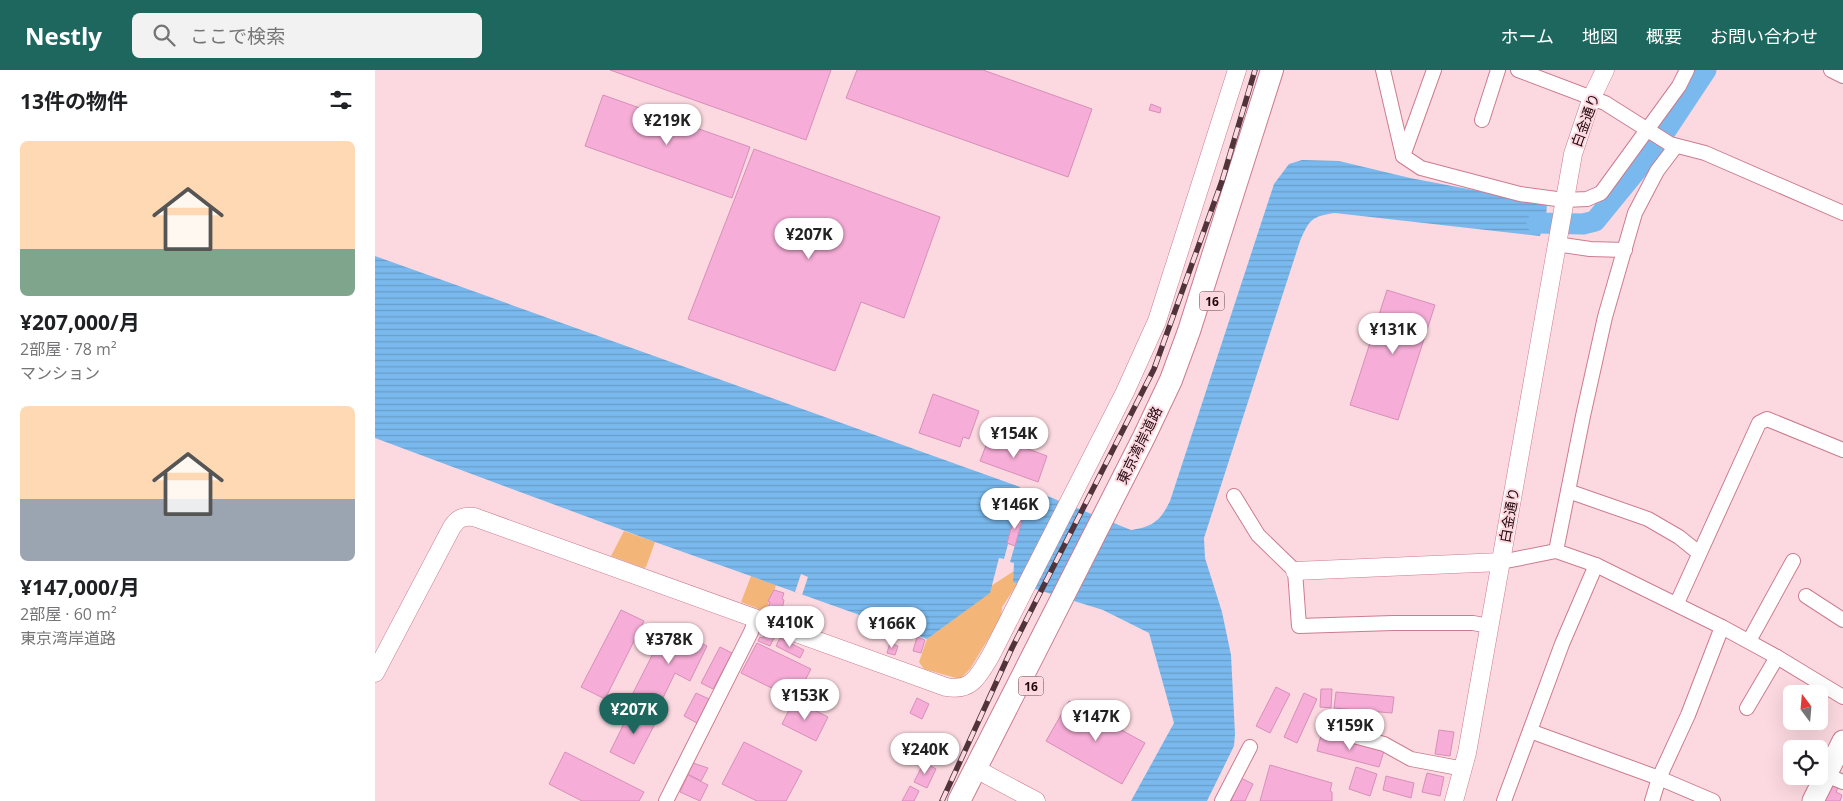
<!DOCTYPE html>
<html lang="ja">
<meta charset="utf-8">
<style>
body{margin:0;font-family:"Open Sans","Noto Sans JP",sans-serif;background:#f2f2f2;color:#202124;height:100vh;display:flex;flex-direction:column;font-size:19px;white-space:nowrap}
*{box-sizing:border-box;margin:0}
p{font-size:16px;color:#757577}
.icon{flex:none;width:28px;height:28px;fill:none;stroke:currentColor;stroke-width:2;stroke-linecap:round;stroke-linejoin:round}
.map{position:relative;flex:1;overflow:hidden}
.drawer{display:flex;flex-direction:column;background:#fff;width:375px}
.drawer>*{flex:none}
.needle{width:32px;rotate:344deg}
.controls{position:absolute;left:1408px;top:615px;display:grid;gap:10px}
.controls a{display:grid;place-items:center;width:45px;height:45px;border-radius:8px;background:#fff;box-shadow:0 5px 20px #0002;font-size:25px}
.price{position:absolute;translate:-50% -42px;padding:0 11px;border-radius:18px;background:#fff;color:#222;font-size:16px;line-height:32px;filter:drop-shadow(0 1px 2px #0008)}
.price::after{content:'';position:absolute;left:50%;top:30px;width:15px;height:11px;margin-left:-8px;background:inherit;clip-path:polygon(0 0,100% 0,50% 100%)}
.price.on{background:#1d675f;color:#fff}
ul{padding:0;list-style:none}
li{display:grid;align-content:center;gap:10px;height:265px;padding:0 20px}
li span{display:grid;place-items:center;height:155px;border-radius:8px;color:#555}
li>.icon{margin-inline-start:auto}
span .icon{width:90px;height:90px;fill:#fffc;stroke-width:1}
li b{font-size:21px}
h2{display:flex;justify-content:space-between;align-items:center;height:60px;padding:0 20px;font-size:21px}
header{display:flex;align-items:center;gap:30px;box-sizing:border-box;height:70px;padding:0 25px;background:#1d675f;color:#fff}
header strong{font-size:24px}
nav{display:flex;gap:28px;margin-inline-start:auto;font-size:18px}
.search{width:350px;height:45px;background:#f2f2f2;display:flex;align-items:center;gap:12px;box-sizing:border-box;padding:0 18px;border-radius:8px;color:#757577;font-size:19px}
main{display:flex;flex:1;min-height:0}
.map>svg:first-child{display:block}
.green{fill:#f4b578}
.water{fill:url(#water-rules)}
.pier{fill:#fcd9e0}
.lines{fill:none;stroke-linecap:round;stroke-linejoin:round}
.river{stroke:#79b9ed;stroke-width:21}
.building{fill:#f6add7;stroke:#d78fb8}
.minor-casing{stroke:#cc7c8f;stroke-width:16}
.tertiary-casing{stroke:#cc7c8f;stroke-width:19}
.primary-casing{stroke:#cc7c8f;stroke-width:23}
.trunk-casing{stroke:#cc7c8f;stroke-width:24}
.minor{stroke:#fff;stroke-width:14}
.tertiary{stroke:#fff;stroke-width:18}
.primary{stroke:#fff;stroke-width:21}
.trunk{stroke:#fff;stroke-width:22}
.rail-casing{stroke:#51343b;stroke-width:5.5}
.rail{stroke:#fcd9e0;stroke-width:4;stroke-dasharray:11;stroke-linecap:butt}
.labels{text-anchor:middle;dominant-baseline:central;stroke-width:4;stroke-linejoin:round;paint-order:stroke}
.shield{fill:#fcd9e0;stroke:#63454c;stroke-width:1}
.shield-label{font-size:12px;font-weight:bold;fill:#21050d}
.street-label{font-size:14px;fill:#21050d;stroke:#fcd9e0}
</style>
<header>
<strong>Nestly</strong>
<div class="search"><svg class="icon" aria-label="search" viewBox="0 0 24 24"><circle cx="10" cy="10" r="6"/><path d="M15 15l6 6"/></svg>ここで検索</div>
<nav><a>ホーム</a><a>地図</a><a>概要</a><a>お問い合わせ</a></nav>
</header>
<main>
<section class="drawer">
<h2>13件の物件<svg class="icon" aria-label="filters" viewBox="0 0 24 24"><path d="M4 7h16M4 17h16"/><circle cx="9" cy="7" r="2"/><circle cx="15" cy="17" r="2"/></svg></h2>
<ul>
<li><span style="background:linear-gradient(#ffd9b3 70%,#7fa58c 0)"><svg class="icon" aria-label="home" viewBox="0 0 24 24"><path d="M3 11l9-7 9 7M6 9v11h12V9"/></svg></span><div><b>¥207,000/月</b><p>2部屋 · 78 m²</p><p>マンション</p></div></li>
<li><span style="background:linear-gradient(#ffd9b3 60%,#9aa5b1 0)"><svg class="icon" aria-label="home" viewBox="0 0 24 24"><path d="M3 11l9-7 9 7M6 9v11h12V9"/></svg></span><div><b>¥147,000/月</b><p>2部屋 · 60 m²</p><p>東京湾岸道路</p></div></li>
</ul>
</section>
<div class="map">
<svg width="1468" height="731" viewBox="0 0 1468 731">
<defs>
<pattern id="water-rules" width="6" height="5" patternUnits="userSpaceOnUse" patternTransform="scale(1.25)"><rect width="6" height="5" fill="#79b9ed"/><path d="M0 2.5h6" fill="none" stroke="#689eca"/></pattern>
</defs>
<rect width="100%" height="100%" fill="#fcd9e0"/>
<!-- green -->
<g class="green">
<polygon points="249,461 280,472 271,497 269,498 236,486"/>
<polygon points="639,501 638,512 643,513 627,537 626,548 595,599 586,608 581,608 549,599 544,592 552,569 614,523 616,516"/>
<polygon points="376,506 401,515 397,527 395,526 392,540 390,539 389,541 366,532"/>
</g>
<!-- water -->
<path class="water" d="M927,90l37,1 71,17 137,26 -1,14 -6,18 -205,-23c-23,3 -26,7 -35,28l-96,297 1,20 17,54 9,43 4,79 -1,12 -27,55h-76l43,-78 -25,-90 -46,-23 -90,-28 1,-19 -4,-1 5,-17 -7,-1 -4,15 -5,-1 -9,35 -63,46 -272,-97 -280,-104v-182l645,231 -3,12 3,1 -3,15 6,2 4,-14 3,1 5,-13 96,39c22,-3 30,-10 39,-29l104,-317 15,-20z"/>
<!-- pier -->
<polygon class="pier" points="426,504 433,507 427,525 420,522"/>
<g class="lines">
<!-- river -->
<polyline class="river" points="1162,153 1208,154 1220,151 1278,80 1331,0"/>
</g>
<!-- building -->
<g class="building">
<polygon points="235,0 456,0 431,70"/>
<polygon points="482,0 608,0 717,39 693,107 471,28"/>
<polygon points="228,25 375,77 357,128 210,76"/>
<polygon points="776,34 786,38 785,43 774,40"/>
<polygon points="379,79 565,147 529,248 486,232 460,301 313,249"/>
<polygon points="1012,220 1060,235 1023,350 975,335"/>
<polygon points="558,324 604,341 594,369 588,367 585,377 544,363"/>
<polygon points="615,365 672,386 663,412 605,391"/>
<polygon points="640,445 648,447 640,476 632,473"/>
<polygon points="399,520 409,523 407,529 409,530 407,539 404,538 402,544 392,540 395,532 393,531"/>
<polygon points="246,540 269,551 230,629 206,617"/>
<polygon points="292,556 332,576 315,611 300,603 284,636 258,623"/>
<polygon points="390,564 399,568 395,576 383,571 385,567 388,568"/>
<polygon points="542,567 550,570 546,583 538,581"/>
<polygon points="405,568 429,580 425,588 401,576"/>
<polygon points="382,573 436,599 424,622 421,620 417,628 366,603"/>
<polygon points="515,573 523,576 520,585 512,583"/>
<polygon points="345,577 357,583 338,619 326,613"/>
<polygon points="901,617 915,624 895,663 881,656"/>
<polygon points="946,619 957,619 956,638 945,637"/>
<polygon points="961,622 1019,627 1017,643 959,638"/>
<polygon points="321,623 334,629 322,653 309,646"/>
<polygon points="929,623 942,629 922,673 909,667"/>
<polygon points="542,628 554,634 547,649 535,643"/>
<polygon points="419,630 453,647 441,671 407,654"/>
<polygon points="694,631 770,673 747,714 671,671"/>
<polygon points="258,635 283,648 259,694 235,682"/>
<polygon points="1064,660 1079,662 1075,686 1060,684"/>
<polygon points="946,665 1009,681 1004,697 942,681"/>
<polygon points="369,672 427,701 411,731 382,731 347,714"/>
<polygon points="190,682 269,722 264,731 207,731 174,714"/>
<polygon points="549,692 561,699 552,718 539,712"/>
<polygon points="318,693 333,698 326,711 313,704"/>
<polygon points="895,695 957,713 955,721 957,722 957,731 885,731"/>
<polygon points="981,697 1002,704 995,726 974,719"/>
<polygon points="1052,703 1069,707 1065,726 1047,722"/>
<polygon points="313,705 333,715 325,731 305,722"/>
<polygon points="1011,706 1039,713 1036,728 1008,720"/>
<polygon points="866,708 878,714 870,731 856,731"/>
<polygon points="1453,714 1463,718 1461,722 1467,725 1465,731 1446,731"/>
<polygon points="535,716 544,721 539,731 527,731"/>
</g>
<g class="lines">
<!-- minor casing -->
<g class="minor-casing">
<g id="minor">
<polyline points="1008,0 1028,86 1046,98 1145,124 1189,130 1212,129 1226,123 1304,16 1312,0"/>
<polyline points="1143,0 1230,33 1295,74 1330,83 1468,143"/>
<polyline points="1456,0 1468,6"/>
<polyline points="1107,50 1123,0"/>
<polyline points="1028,86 1059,0"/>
<polyline points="1181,174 1215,179 1250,180"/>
<polyline points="1193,421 1273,449 1304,467 1324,483"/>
<polyline points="859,426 883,465 920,501 924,556 1018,553 1098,553 1114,556"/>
<polyline points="1181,481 1208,346 1230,247 1260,143 1282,101 1301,76"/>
<polyline points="1126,492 1181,481 1221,495 1347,557 1402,587 1468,627"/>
<polyline points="1431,526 1468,550"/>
<polyline points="1302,533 1384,353 1392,349 1468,380"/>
<polyline points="1374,571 1418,491"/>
<polyline points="1372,638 1402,587"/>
<polyline points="951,656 964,658 979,666 1009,674 1036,689 1089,699"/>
<polyline points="1155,661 1284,708 1338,731"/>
<polyline points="1451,705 1468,712"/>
<polyline points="291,731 376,562 381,549"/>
<polyline points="847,731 875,677"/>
<polyline points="1129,731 1187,574 1221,495"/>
<polyline points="1277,731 1284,708 1313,645 1347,557"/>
</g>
</g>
<!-- tertiary casing -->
<g class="tertiary-casing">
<g id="tertiary">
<polyline points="920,501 1126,492"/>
<path d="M0,603l77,-146c6,-9 11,-11 22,-10l472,170c26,5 33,-12 45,-32l134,-263 32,-71 80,-251"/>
<polyline points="601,699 661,731"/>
<polyline points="1079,731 1092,683 1198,84 1217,27 1230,0"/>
</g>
</g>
<!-- primary casing -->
<g class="primary-casing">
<polyline id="primary" points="1438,731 1468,671"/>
</g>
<!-- trunk casing -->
<g class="trunk-casing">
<polyline id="trunk" points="584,731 769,367 796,310 814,261 897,0"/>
</g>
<!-- minor -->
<use href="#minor" class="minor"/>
<!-- tertiary -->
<use href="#tertiary" class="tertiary"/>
<!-- primary -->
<use href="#primary" class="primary"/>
<!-- trunk -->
<use href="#trunk" class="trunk"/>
<!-- rail casing -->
<g class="rail-casing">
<polyline id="rail" points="567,731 637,578 779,299 847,111 880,0"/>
</g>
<!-- rail -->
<use href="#rail" class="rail"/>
</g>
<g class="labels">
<!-- shield labels -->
<g class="shield">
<rect x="824.5" y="221.5" width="25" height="19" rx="4"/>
<rect x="643.5" y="606.5" width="25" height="19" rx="4"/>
</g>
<g class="shield-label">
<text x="837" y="231">16</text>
<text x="656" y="616">16</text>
</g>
<!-- street labels -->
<g class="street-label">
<text transform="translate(1210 50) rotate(-70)">白金通り</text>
<text transform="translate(764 375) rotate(-64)">東京湾岸道路</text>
<text transform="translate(1134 445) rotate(-80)">白金通り</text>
</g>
</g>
</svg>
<div class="controls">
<a><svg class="needle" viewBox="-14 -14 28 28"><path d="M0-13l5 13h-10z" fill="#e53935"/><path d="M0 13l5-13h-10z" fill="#757577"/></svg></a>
<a><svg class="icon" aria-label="locate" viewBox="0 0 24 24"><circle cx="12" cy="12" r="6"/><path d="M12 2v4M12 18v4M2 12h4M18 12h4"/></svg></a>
</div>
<b class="price" style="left:292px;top:76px">¥219K</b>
<b class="price" style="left:434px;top:190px">¥207K</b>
<b class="price" style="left:1018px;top:285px">¥131K</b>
<b class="price" style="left:639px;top:389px">¥154K</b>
<b class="price" style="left:640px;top:460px">¥146K</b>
<b class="price" style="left:415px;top:578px">¥410K</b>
<b class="price" style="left:517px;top:579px">¥166K</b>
<b class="price" style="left:294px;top:595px">¥378K</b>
<b class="price" style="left:430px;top:651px">¥153K</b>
<b class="price on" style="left:259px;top:665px">¥207K</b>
<b class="price" style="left:721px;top:672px">¥147K</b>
<b class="price" style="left:975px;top:681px">¥159K</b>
<b class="price" style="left:550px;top:705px">¥240K</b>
</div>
</main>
